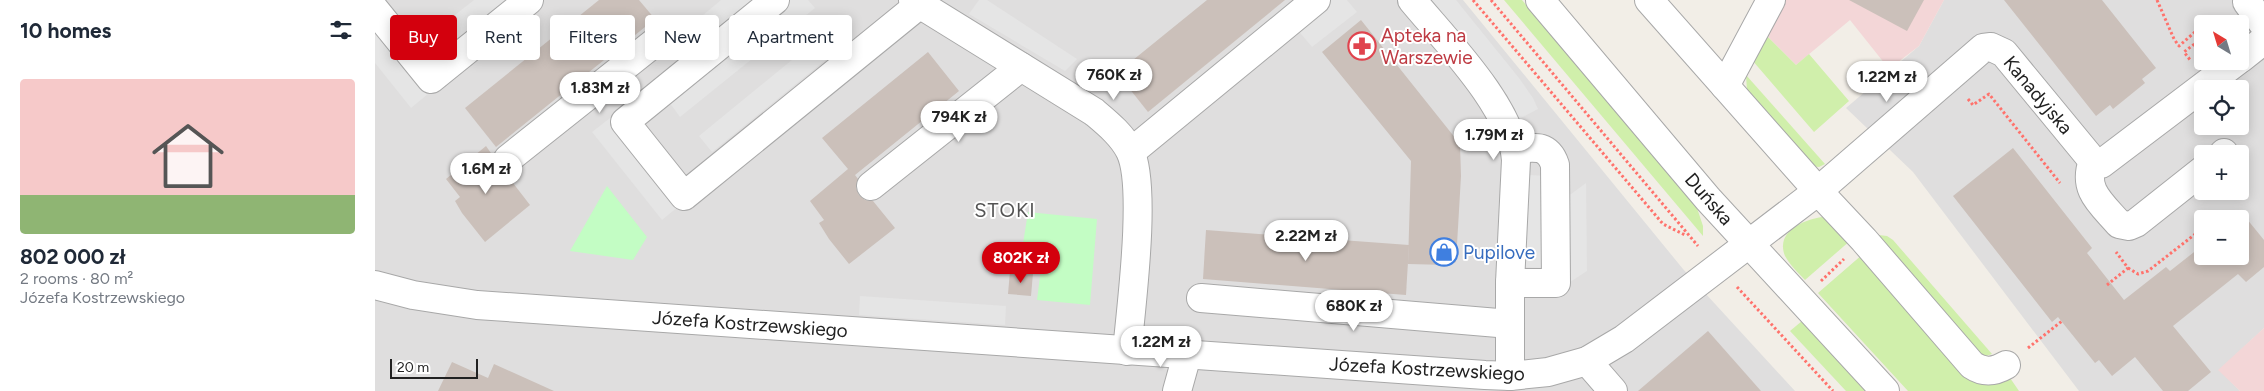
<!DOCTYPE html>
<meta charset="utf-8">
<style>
body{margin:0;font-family:Figtree,sans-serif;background:#f2f2f3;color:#1f2937;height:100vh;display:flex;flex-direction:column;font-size:19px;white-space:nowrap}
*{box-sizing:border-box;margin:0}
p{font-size:16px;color:#747a83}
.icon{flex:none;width:28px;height:28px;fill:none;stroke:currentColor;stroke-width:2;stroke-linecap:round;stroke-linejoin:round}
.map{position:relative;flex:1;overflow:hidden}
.side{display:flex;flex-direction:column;background:#fff;width:375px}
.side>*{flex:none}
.banner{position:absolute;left:15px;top:15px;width:475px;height:45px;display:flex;gap:10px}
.needle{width:32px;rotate:322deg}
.fabs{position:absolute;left:1819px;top:15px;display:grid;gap:10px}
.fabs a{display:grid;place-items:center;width:55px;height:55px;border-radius:5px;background:#fff;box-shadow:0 2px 12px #0003;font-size:25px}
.scale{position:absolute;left:15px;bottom:12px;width:88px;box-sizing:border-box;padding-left:5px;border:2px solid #212121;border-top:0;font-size:14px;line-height:18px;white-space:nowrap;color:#212121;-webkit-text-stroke:4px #fff;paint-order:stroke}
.price{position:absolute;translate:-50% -42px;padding:0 11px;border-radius:18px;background:#fff;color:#222;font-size:16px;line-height:32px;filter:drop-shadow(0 1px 2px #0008)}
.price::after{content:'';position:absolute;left:50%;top:30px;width:15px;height:11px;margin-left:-8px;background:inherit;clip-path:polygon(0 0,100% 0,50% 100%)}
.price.active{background:#d3000d;color:#fff}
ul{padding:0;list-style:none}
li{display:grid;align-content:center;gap:10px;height:265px;padding:0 20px}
li span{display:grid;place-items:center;height:155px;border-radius:5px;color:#555}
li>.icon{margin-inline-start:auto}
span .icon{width:90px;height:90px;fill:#fffc;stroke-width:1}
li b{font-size:21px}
h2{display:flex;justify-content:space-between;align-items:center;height:60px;padding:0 20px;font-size:21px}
.tag{padding:0 18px;border-radius:5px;background:#fff;box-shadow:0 2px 12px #0003;font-size:18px;line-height:45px}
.tag.active{background:#d3000d;color:#fff}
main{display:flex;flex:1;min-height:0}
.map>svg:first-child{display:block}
.residential{fill:#dfdede;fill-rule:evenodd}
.commercial{fill:#f3d6d7}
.grass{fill:#d0efab}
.park{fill:#c3fdc4}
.parking{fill:#e5e5e5}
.building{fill:#cbc0ba}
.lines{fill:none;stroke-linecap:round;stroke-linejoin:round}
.minor-casing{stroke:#a8a8a8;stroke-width:30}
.path{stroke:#ff726c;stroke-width:3;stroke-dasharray:2.5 2.5;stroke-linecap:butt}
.minor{stroke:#fff;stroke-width:28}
.labels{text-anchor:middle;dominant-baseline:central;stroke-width:4;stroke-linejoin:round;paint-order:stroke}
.health-label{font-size:19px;fill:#be3a42;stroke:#fff;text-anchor:start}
.street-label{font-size:19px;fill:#212121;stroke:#fff}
.shop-label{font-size:19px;fill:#366cbe;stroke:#fff;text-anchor:start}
.neighbourhood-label{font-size:20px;letter-spacing:1px;fill:#545454;stroke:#fff}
</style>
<main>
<section class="side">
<h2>10 homes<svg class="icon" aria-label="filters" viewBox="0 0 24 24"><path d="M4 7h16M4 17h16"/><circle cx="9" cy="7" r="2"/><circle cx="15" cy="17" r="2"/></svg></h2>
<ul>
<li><span style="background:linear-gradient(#f6c9c9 75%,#8fb573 0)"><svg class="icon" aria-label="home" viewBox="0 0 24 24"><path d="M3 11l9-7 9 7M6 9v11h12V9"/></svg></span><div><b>802 000 zł</b><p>2 rooms · 80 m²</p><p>Józefa Kostrzewskiego</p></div></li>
</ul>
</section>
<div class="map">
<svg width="1889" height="391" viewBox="0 0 1889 391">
<rect width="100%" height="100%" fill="#f2eee7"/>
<!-- residential -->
<g class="residential">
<polygon points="0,0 1088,0 1308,269 1420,391 0,391"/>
<path d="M1569,0h320v328l-45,42 21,21h-161l-166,-219 -67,-64 73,-62zM1828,24h37v37h-37zM1828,89h37v37h-37zM1828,154h37v37h-37zM1828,219h37v37h-37z"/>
</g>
<!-- commercial -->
<g class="commercial">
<polygon points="1408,0 1569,0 1544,46 1514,69 1475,20 1421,65 1390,34"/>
<polygon points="1889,328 1889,391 1865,391 1843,370"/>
</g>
<!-- grass -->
<g class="grass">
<polygon points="1129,0 1147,0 1322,208 1328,226 1328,236"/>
<polygon points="1390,34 1421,65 1434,54 1474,101 1439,132 1377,60"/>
<polygon points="1371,75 1450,164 1444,167 1436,166 1372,91"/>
<path d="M1447,217l13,5 16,18 -46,40c-7,-7 -15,-15 -20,-24 -10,-25 19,-36 37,-39z"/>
<polygon points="1504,235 1512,236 1518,240 1617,354 1605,358 1500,241"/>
<polygon points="1488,254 1585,361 1633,375 1644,391 1533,391 1443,293"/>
<polygon points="1427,321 1491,391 1471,391 1415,331"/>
</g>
<!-- park -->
<g class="park">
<polygon points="232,186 272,237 258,260 195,251"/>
<polygon points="653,212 722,219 715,305 662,300 668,253 647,250"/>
</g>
<!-- parking -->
<g class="parking">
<polygon points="99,0 132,0 80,43 66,26"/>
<polygon points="346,0 379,0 329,40 316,25"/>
<polygon points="415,0 433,0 440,8 305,117 292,99"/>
<polygon points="604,0 612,0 702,59 690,71 594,14"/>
<polygon points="956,0 972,0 982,12 937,47 921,28"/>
<polygon points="1053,0 1081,0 1144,78 1158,98 1163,109 1144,119 1128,92"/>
<polygon points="0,27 53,94 36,108 0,63"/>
<polygon points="456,28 470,44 337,152 324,136"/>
<polygon points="235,118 304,206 287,220 217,132"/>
<polygon points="1153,175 1173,176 1170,268 1149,267"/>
<polygon points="1211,183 1212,271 1189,286 1192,197"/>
<polygon points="485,296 631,306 630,325 484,315"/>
</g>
<!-- building -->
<g class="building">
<polygon points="224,0 264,0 280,19 121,147 90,108"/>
<polygon points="832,0 910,0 773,112 742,73"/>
<polygon points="1474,0 1549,0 1532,31"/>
<polygon points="1629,0 1727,0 1781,68 1767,79 1770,83 1738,109 1735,105 1721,116"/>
<polygon points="986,20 1085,144 1086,176 1081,262 1073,265 1033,264 1036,161 947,52"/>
<polygon points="553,52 584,91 480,175 483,179 481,188 484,195 490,200 498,201 520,228 474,264 454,239 444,223 449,220 435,201 473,169 447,138"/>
<polygon points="111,146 118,156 121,168 131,174 155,205 110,242 87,213 80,201 85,197 71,179"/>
<polygon points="1638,148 1717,248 1712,253 1749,300 1791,267 1795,271 1828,245 1828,256 1865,256 1865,219 1860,219 1867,213 1889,240 1889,267 1871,282 1863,274 1798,326 1836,372 1813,391 1788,391 1760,357 1737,376 1724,360 1720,363 1683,317 1677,322 1578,196"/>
<polygon points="831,230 1034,245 1031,295 828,279"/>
<polygon points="635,271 658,273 656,296 633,294"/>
<polygon points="1333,331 1386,391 1263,391"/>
<polygon points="77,362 113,378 119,364 179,391 63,391"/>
</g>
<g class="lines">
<!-- minor casing -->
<g class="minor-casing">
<g id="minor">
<polyline points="400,0 250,122 309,196 550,0"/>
<path d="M538,0l181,112c13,11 28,23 36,39 17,35 1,157 -3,200"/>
<path d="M1037,0c33,40 100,107 104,160l-6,123v93"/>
<polyline points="1165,0 1333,199 1510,391"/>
<polyline points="1274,0 1443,191 1608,48 1616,47 1629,53 1718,161 1726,164 1862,61"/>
<polyline points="1872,2 1889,25"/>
<polyline points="0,10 56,79 154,0"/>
<polyline points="1865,59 1889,40"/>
<polyline points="1350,86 1396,0"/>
<polyline points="756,152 941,0"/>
<polyline points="1848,154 1849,153"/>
<polyline points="133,159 289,35"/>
<path d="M1718,161c-11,29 8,42 26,63l10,2 7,-3 67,-53"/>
<polyline points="496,186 646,67"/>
<path d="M1135,283h46l-1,-118c-7,-21 -21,-18 -40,-16"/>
<path d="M0,285l38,10 64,10 1008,70 25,1 38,-4 39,-11 37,-22 194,-148 46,49 108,125c12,8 22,7 34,0"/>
<polyline points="826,298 1135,324"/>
<polyline points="1212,361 1238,391"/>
<polyline points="802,391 812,355"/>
</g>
</g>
<!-- path -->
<g class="path">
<polyline points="1098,0 1288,224 1310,235"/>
<polyline points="1116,0 1323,246"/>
<polyline points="1782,0 1799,39 1804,46 1820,32 1826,39 1809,52 1816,61"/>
<polyline points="1593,99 1598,105 1614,94 1685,183"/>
<polyline points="1753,268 1763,274 1773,271 1828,228"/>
<polyline points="1446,281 1469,259"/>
<polyline points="1732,285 1753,268 1741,252"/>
<polyline points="1362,287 1458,391"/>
<polyline points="1653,348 1687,321"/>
</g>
<!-- minor -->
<use href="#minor" class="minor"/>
</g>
<!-- icons -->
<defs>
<g id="pharmacy-ring" transform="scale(1.4375)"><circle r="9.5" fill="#fff" stroke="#e0444e" stroke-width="1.5"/><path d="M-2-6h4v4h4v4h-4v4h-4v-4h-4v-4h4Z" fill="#e0444e"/></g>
<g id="shop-ring" transform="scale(1.4375)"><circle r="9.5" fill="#fff" stroke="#3f7fe0" stroke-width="1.5"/><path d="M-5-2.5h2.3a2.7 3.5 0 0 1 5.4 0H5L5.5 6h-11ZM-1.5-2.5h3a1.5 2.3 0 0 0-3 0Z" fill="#3f7fe0"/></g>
</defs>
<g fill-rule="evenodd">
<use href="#pharmacy-ring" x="987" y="46"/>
<use href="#shop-ring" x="1069" y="252"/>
</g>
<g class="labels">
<!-- health labels -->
<g class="health-label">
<text x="1006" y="35">Apteka na<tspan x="1006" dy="22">Warszewie</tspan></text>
</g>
<!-- street labels -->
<g class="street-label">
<text transform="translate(1663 95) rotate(50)">Kanadyjska</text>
<text transform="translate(1334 199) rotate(49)">Duńska</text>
<text transform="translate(375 324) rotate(4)">Józefa Kostrzewskiego</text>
<text transform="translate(1052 369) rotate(3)">Józefa Kostrzewskiego</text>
</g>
<!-- shop labels -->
<g class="shop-label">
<text x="1088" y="252">Pupilove</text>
</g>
<!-- neighbourhood labels -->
<g class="neighbourhood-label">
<text x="630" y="210">STOKI</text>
</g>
</g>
</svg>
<div class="fabs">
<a><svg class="needle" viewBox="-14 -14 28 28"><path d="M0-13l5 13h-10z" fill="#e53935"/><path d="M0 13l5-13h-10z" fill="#747a83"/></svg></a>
<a><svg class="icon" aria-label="locate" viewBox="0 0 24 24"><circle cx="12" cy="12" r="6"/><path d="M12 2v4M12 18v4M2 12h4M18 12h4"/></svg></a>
<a>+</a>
<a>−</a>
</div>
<div class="scale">20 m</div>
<b class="price" style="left:739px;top:101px">760K zł</b>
<b class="price" style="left:1512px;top:103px">1.22M zł</b>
<b class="price" style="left:225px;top:114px">1.83M zł</b>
<b class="price" style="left:584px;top:143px">794K zł</b>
<b class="price" style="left:1119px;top:161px">1.79M zł</b>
<b class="price" style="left:111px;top:195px">1.6M zł</b>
<b class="price" style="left:931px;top:262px">2.22M zł</b>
<b class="price active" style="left:646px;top:284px">802K zł</b>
<b class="price" style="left:979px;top:332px">680K zł</b>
<b class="price" style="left:786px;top:368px">1.22M zł</b>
<div class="banner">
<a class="tag active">Buy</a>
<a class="tag">Rent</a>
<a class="tag">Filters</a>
<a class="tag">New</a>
<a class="tag">Apartment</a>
</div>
</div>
</main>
